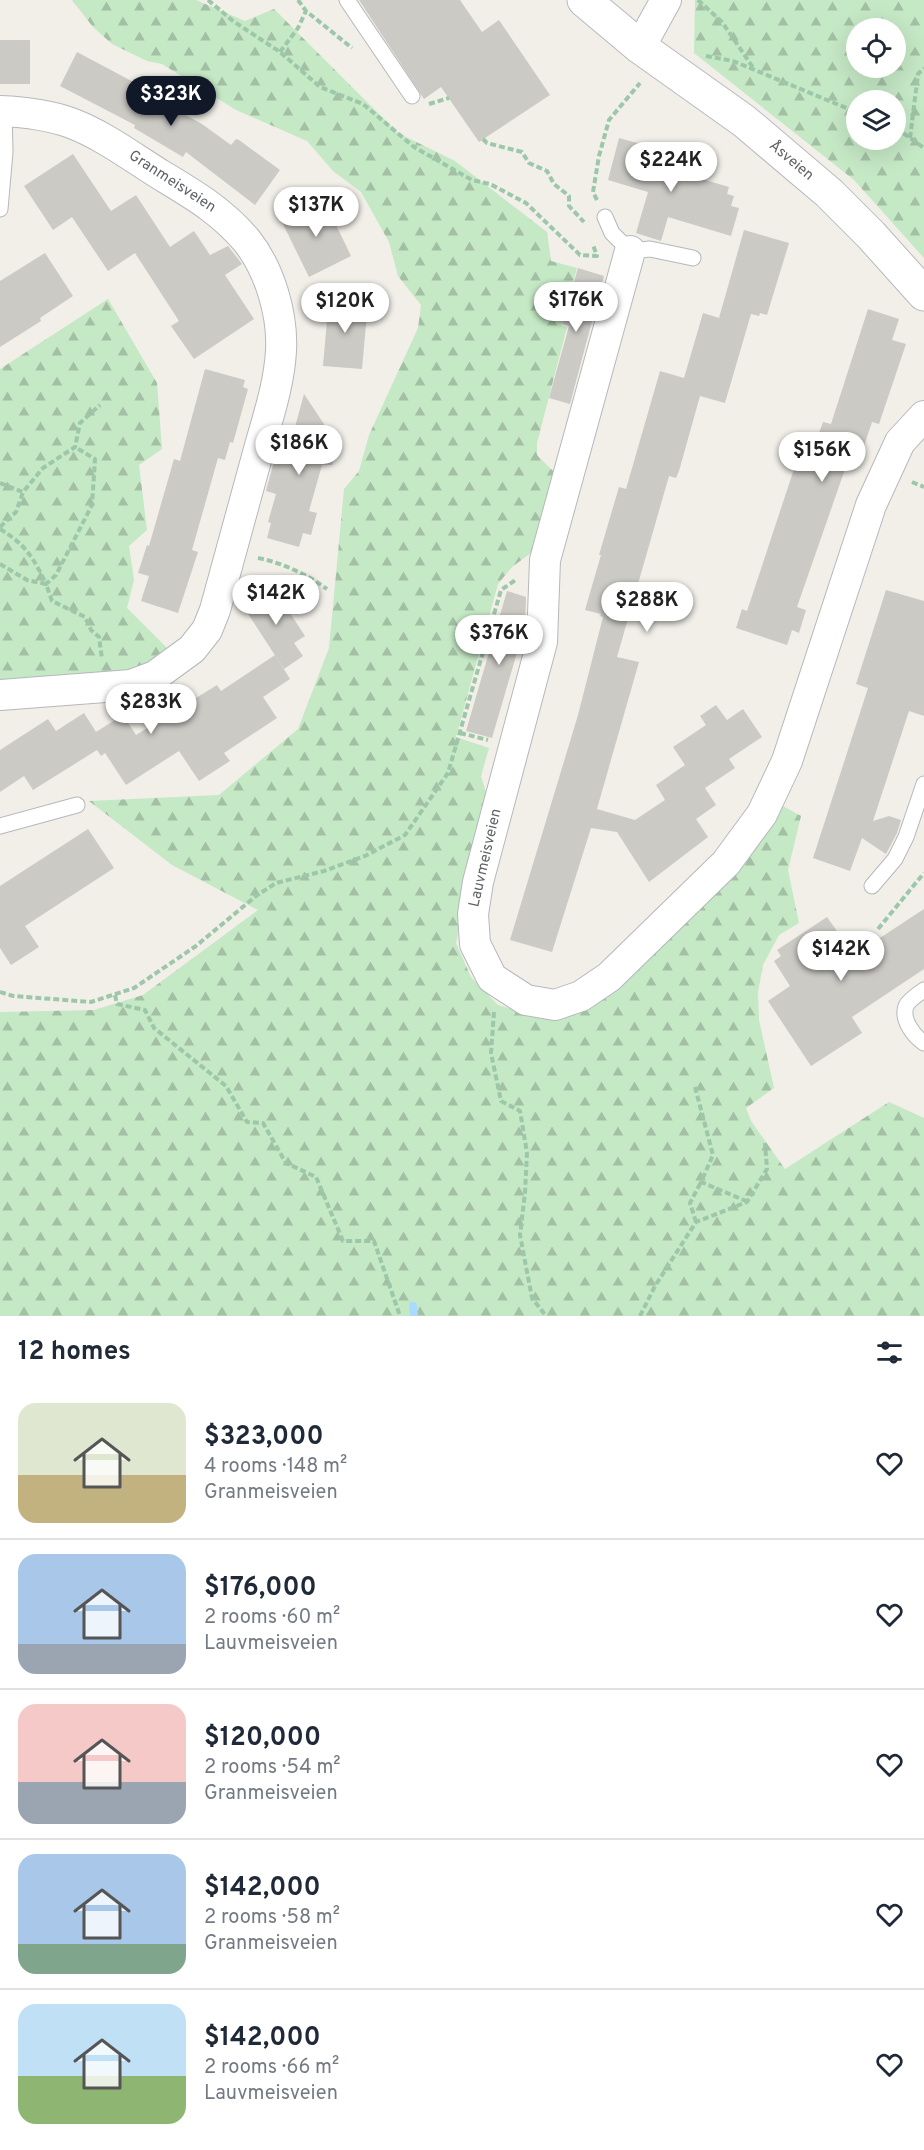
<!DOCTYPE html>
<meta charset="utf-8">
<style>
body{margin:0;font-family:Overpass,sans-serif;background:#f2f2f3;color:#1f2937;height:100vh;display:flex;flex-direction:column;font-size:22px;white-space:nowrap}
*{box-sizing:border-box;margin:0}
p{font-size:20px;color:#747a83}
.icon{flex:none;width:33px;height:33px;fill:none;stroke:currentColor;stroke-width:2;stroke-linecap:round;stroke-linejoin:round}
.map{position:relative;height:1316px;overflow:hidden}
.sheet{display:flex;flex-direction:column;background:#fff;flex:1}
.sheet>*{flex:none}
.fabs{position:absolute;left:846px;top:18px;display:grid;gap:12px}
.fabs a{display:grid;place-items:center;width:60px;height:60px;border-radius:50%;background:#fff;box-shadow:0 6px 24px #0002;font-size:30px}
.price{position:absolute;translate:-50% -51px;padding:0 14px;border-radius:21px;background:#fff;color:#222;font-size:20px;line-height:39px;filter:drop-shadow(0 2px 3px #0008)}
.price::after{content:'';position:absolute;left:50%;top:36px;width:18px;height:14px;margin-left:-9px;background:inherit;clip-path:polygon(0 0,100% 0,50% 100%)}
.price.active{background:#111827;color:#fff}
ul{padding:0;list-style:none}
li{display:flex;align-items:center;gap:18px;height:150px;padding:0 18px}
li+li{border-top:2px solid #e0e1e3}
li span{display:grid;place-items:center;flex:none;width:168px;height:120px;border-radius:18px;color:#555}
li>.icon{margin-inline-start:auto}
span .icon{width:72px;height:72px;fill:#fffc;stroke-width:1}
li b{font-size:26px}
h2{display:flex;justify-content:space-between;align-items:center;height:72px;padding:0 18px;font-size:26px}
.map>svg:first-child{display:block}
.forest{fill:url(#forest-firs);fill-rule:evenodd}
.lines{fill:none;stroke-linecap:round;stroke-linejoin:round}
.stream{stroke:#aadaff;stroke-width:8}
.building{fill:#cccac5}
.lane-casing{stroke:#b5b8bc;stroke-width:17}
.street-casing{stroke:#b5b8bc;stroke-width:32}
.secondary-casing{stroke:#b6babf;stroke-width:35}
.path{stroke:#9cc7a9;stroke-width:4;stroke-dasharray:6 3;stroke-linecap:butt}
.lane{stroke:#fff;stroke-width:15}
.street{stroke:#fff;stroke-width:30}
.secondary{stroke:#fff;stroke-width:33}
.labels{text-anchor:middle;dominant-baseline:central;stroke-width:6;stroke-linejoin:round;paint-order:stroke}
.street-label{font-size:15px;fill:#5f6368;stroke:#fff}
</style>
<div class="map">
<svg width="924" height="1316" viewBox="0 0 924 1316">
<defs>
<pattern id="forest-firs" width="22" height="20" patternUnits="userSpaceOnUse" patternTransform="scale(1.5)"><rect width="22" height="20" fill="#c5e8c5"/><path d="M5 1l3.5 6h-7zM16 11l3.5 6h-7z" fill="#a3c0a4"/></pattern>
</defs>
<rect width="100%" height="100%" fill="#f1efe8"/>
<!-- forest -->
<g class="forest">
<polygon points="72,0 196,0 245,21 274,9 398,133 455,161 547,232 551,261 577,268 561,325 567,327 537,443 537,455 555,473 531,553 512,567 498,584 456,737 489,748 481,776 489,802 456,943 471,977 498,1005 539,1017 648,959 783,806 801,816 788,870 799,923 779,935 763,965 758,992 759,1020 774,1088 746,1108 751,1121 785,1169 889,1102 924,1118 924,1316 0,1316 0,1012 94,1010 143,995 258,910 172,865 89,801 219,795 298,729 329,648 344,489 359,471 369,435 418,328 421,305 398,276 389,242 361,192 333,171 307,141 236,110 162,64 147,61 112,44 93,27"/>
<path d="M695,0h229v258l-70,-78 -160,-127zM856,28h40v40h-40zM856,100h40v40h-40z"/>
<polygon points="108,299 157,383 162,449 139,465 147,530 129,546 134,580 127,608 171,652 139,666 107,675 0,682 0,369"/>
</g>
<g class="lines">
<!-- stream -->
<polyline class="stream" points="413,1306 414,1316"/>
</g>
<!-- building -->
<g class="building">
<polygon points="359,0 460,0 482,32 499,20 550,95 479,142 441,87 424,99"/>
<rect x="0" y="40" width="30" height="44"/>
<polygon points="77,52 139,85 137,88 202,124 231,145 236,139 239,140 280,170 255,205 186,152 183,157 134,128 135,125 60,86"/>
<polygon points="619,138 659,149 654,165 729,187 727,194 734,196 731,206 739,208 731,236 668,217 661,241 636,233 648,192 608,180"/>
<polygon points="73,154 111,211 136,195 170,247 194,231 210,255 228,246 242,264 225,275 254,319 194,359 171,326 179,321 135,253 108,271 72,217 53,230 24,186"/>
<polygon points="324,200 351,256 309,277 281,220"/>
<polygon points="744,230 789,243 767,315 760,313 759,316 751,314 725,403 700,396 679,471 676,478 669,476 617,657 639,662 597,809 635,820 665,800 656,785 685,765 673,747 706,725 700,716 716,705 727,720 743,709 762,737 729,759 735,768 705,788 716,805 696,819 708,837 649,882 617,832 591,828 552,952 510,940 578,715 603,617 600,616 601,614 585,610 601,555 599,555 619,487 626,489 660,371 684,378 703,313 719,318"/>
<polygon points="45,253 73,296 40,318 41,321 0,347 0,281"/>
<polygon points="578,268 604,276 570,404 549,398 569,326 562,324"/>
<polygon points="329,298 368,302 362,369 323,366"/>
<polygon points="868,309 899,319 892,340 906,344 879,424 872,422 861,455 851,452 797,607 806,610 799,633 792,630 787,645 736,628 742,609 747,611 797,460 801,461 807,441 815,444 823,422 831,424"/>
<polygon points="205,369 245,380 243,387 248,389 233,443 230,442 225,460 218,458 192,550 198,552 178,613 141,601 149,576 138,573 147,545 149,546 174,459 180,461"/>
<polygon points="304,394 338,445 332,465 322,465 309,511 317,513 311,535 303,533 299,547 267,538 271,523 268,522 276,494 266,491 281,435 292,438"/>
<polygon points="273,587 305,636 294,643 303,656 284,669 243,606"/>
<polygon points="886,590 924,601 924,716 909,711 873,821 889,816 901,820 897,833 886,854 862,838 850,871 813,858 868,688 856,684"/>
<polygon points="507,591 526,597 525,625 492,738 466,731"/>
<polygon points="275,655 290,679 263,697 277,718 224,753 230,761 199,781 179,751 126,785 105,753 101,756 97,750 33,790 24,776 0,792 0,750 48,719 56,731 84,713 96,732 123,715 136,735 217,685 221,691"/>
<polygon points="88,829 114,868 25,926 39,947 11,965 0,948 0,886"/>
<polygon points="924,909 924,969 852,1017 862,1033 811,1066 768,1001 790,986 774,961 781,956 777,950 827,917 854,955"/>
</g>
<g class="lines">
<!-- lane casing -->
<g class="lane-casing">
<g id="lane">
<polyline points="347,0 412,96"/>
<polyline points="0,209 5,152 4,111"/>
<polyline points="605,217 612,233 630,251 650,249 693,258"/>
<polyline points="0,826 77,805"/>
<polyline points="872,886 895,859 906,837 924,784"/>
<path d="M924,990c-6,4 -15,10 -18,16 -5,14 8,30 18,37"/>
</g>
</g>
<!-- street casing -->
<g class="street-casing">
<g id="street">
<polyline points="640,47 666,0"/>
<path d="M0,111c24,1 49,4 71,12 32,12 61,34 90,52 33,20 61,36 86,66 23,29 36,74 34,110 -2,35 -14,69 -23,102 -14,52 -29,105 -43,157l-8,20 -15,19 -37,27 -24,9 -131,10"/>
<polyline points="630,251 545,560 542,642 478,882 473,914 475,944 492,978 526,1000 555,1005 581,996 609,977 726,863 762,814 787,761 871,505 900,442 924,416"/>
</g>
</g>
<!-- secondary casing -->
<g class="secondary-casing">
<polyline id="secondary" points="584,0 640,47 744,121 829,193 871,235 924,294"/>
</g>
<!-- path -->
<g class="path">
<polyline points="208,0 233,21 280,52 320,87 363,104 414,147 472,180 490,184 526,203 580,255 597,256 593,245"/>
<polyline points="298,0 306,11 352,48"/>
<polyline points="698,0 722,22 754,69"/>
<polyline points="280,52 298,28 306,11"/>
<polyline points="706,56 733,61 856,112"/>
<polyline points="429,104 449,98"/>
<polyline points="896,128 924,148"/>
<polyline points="910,138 918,74 924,68"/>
<polyline points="483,139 487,143 522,152 529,163 547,171 554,184 569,196 569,206 584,222"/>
<polyline points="597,200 593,192 599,156 609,120 640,83"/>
<polyline points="912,482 924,487"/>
<polyline points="0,483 23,492 43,468 75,447 80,423 100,405"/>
<polyline points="0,527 16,512 23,492"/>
<path d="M0,529c26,16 33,28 46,55l10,-9 36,-70 3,-46 -20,-12"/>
<path d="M258,558c25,5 48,16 69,31"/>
<polyline points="0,564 27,580 46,584 52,601 85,617 91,630 99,637 102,659"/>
<polyline points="460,733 488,740"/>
<polyline points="878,929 924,873"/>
<polyline points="0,992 13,996 91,1002 134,988 196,946 256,896 276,883 324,871 365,856 405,835 448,773 501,590 517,579"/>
<polyline points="115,995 117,1004 145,1010 154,1028 226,1086 247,1122 263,1123 286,1163 316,1177 343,1241 374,1241 400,1316"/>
<polyline points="494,1012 491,1053 501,1101 520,1111 527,1153 525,1193 520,1235 532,1298 546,1316"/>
<polyline points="695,1087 713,1155 701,1182 746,1201"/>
<polyline points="696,1222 690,1203 701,1182"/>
<polyline points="640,1316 655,1286 696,1222 747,1202 767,1169 765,1143"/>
</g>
<!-- lane -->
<use href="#lane" class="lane"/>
<!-- street -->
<use href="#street" class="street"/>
<!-- secondary -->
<use href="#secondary" class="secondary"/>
</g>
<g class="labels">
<!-- street labels -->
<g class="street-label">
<text transform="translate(791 161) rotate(40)">Åsveien</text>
<text transform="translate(172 182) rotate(33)">Granmeisveien</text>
<text transform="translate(486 858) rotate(-77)">Lauvmeisveien</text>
</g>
</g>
</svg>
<div class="fabs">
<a><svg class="icon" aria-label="locate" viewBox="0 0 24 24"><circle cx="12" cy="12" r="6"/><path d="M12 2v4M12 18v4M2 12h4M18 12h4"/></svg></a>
<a><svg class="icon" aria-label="layers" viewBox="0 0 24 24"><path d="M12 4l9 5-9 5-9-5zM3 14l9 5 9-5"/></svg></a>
</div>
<b class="price active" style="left:171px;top:127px">$323K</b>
<b class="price" style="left:671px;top:193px">$224K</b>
<b class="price" style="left:316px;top:238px">$137K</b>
<b class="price" style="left:576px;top:333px">$176K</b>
<b class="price" style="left:345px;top:334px">$120K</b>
<b class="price" style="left:299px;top:476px">$186K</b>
<b class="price" style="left:822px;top:483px">$156K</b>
<b class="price" style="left:276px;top:626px">$142K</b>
<b class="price" style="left:647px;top:633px">$288K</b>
<b class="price" style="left:499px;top:666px">$376K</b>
<b class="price" style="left:151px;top:735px">$283K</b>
<b class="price" style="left:841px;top:982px">$142K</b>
</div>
<section class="sheet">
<h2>12 homes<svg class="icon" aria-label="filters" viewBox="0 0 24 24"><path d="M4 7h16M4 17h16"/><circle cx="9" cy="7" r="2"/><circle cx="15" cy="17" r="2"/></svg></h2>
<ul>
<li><span style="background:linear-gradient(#dfe7d0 60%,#c2b280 0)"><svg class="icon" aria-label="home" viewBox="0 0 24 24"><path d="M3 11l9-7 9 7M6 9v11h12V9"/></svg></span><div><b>$323,000</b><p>4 rooms · 148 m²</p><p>Granmeisveien</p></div><svg class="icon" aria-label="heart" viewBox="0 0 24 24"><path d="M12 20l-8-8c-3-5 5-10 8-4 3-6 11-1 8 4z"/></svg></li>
<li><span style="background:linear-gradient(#a9c7e8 75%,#9aa5b1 0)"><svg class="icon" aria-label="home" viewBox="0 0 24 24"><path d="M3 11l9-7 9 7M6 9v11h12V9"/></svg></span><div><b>$176,000</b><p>2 rooms · 60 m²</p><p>Lauvmeisveien</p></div><svg class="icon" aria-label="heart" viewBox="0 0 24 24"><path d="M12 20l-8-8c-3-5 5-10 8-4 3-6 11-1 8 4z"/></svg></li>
<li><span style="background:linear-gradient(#f6c9c9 65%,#9aa5b1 0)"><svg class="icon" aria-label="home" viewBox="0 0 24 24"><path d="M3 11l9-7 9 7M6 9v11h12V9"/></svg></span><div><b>$120,000</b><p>2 rooms · 54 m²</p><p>Granmeisveien</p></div><svg class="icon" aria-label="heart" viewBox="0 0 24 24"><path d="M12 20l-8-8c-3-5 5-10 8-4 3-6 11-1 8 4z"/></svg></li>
<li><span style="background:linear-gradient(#a9c7e8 75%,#7fa58c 0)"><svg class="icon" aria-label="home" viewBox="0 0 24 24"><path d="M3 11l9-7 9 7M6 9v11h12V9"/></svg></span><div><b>$142,000</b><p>2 rooms · 58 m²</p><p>Granmeisveien</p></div><svg class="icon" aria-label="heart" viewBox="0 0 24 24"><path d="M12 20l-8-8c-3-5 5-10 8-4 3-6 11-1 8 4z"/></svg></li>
<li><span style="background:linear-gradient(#bfe0f5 60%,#8fb573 0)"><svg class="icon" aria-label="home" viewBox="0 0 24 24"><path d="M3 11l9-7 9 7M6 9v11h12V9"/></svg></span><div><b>$142,000</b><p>2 rooms · 66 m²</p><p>Lauvmeisveien</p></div><svg class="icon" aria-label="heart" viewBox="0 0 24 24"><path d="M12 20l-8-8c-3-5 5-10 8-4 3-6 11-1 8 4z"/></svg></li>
</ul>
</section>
